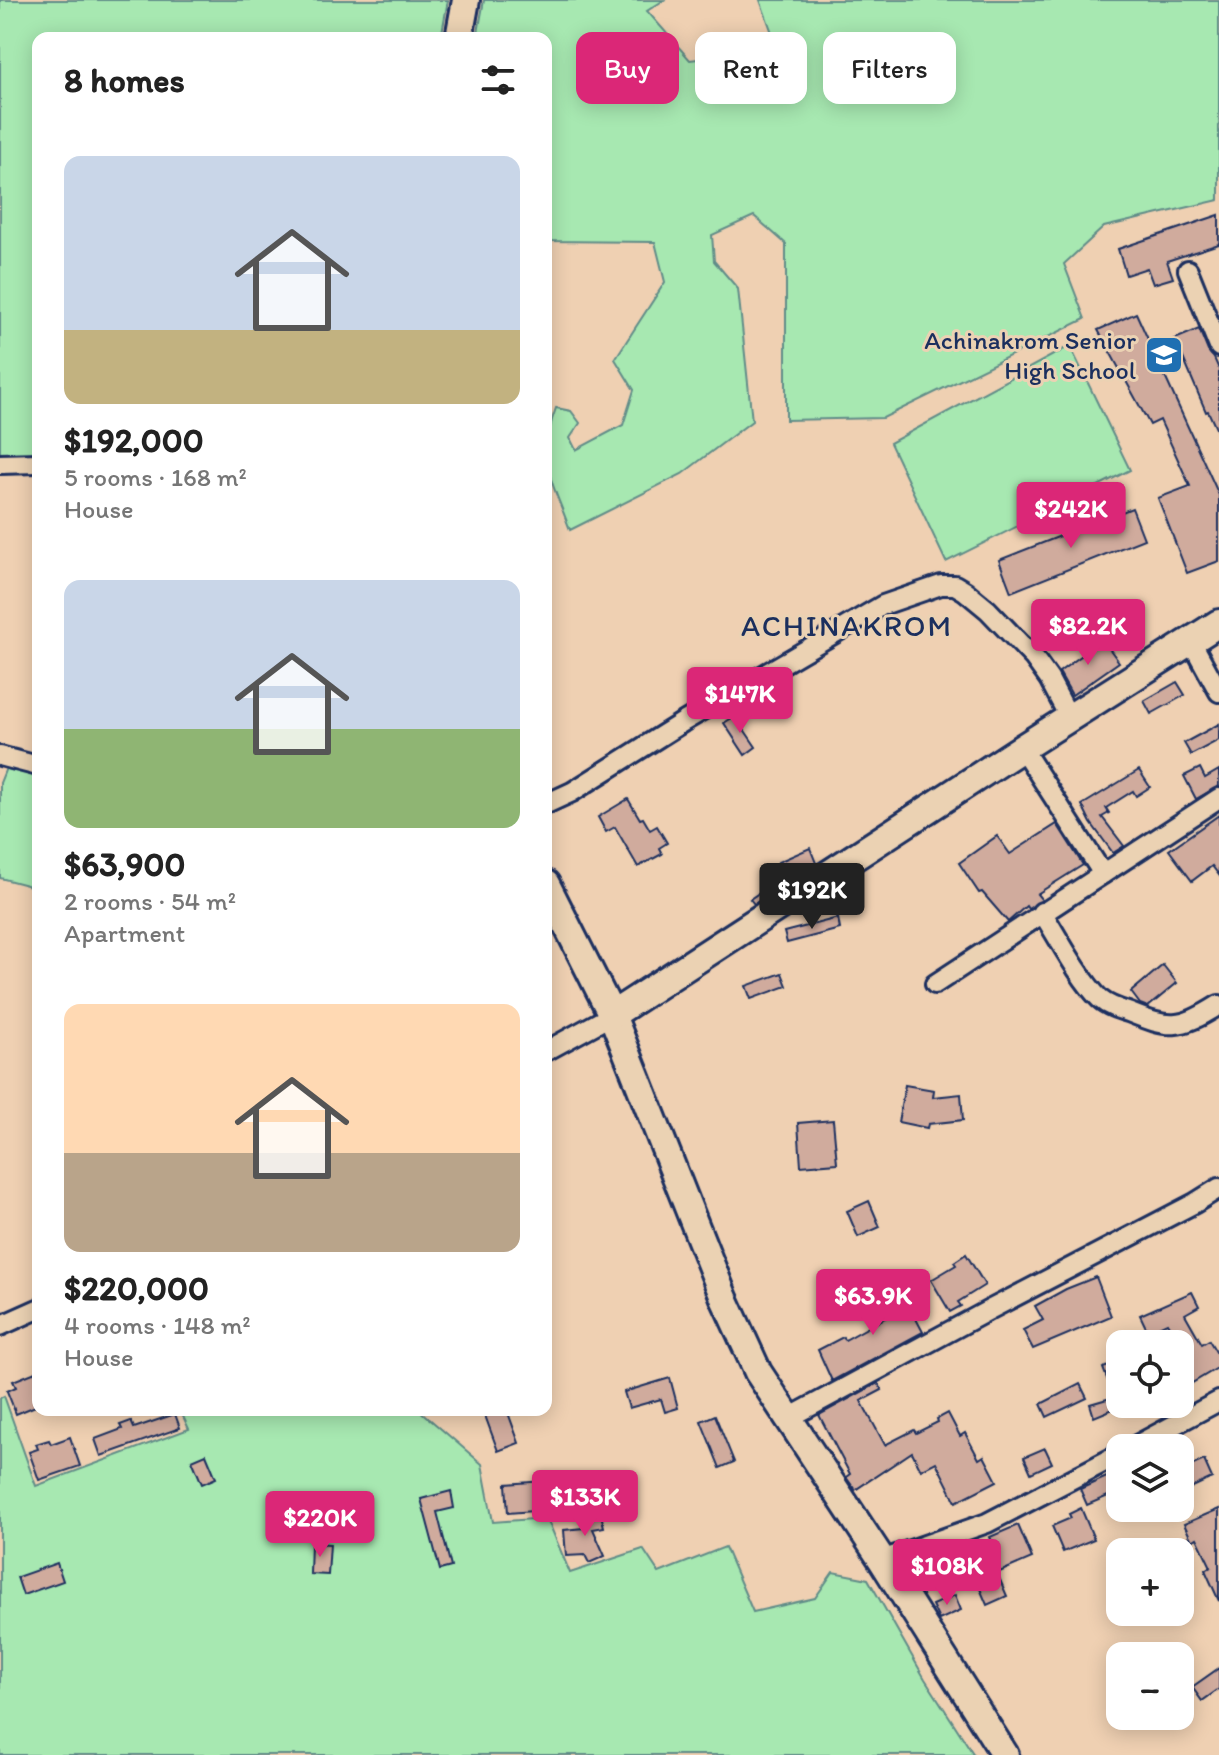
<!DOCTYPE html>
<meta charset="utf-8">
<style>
body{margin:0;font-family:Itim,sans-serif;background:#f6f6f6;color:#222;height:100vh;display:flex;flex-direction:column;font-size:30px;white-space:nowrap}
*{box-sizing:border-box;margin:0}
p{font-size:26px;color:#767676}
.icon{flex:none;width:44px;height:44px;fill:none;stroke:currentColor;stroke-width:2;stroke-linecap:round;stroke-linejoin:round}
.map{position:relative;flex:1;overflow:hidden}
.sheet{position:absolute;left:32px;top:32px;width:520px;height:1384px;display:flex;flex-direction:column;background:#fff;border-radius:16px;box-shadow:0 4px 20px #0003}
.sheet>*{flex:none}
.hud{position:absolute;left:576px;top:32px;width:522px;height:72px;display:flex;gap:16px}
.buttons{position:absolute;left:1106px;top:1330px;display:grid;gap:16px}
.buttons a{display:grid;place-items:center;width:88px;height:88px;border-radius:16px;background:#fff;box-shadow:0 4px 20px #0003;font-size:40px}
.price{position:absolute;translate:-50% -68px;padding:0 18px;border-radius:8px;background:#db2777;color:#fff;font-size:26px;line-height:52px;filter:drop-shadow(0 2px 4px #0008)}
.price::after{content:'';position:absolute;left:50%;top:48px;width:24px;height:18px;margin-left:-12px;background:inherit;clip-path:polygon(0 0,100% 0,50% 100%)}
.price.selected{background:#222;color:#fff}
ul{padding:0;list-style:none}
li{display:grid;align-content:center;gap:16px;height:424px;padding:0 32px}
li span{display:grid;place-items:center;height:248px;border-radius:16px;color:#555}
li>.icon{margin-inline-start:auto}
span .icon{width:144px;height:144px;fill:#fffc;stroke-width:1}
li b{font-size:34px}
h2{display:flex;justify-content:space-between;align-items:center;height:96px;padding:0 32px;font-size:34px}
.tag{padding:0 28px;border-radius:16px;background:#fff;box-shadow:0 4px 20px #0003;font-size:28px;line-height:72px}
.tag.selected{background:#db2777;color:#fff}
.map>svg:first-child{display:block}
.green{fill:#a7e8b1;stroke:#618c88;stroke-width:2}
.building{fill:#d0ab9d;stroke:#1b2f5e;stroke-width:2}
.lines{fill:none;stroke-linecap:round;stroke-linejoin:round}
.street-casing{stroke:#1b2f5e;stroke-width:24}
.secondary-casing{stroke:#1b2f5e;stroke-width:32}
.street{stroke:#ebd2b3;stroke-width:18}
.secondary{stroke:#ebd2b3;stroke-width:26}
.labels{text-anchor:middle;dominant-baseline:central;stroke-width:6;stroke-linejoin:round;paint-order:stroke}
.poi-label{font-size:26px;fill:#1b2f5e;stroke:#ebd2b3;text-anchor:end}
.quarter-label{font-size:30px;letter-spacing:2px;fill:#1b2f5e;stroke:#ebd2b3}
</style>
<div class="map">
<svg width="1219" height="1755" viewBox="0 0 1219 1755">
<rect width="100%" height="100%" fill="#efd0b2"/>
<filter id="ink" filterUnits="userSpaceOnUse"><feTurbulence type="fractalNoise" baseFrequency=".0125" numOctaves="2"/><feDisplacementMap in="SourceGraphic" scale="16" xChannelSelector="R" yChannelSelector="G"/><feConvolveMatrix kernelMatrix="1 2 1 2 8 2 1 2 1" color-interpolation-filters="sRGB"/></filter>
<g filter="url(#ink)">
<!-- green -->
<g class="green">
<polygon points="0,0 448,0 441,38 38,38 38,454 0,454"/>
<path d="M484,0h180l-17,11 43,49 88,-11 -18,-49h459v200l-115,27 -40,37 21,55 -202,99 -97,2v-176l-32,-28 -42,19 2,26 24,28 14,132 -70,53 -112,56c-18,-50 -34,-69 -14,-122l15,3 9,12 -10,15 6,12 47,-25 11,-35 -19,-31 50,-77 -10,-40 -109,-1v-203h-69z"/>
<polygon points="1070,346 1130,470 946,562 890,443"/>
<polygon points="8,763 38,773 38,888 0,878 0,783"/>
<polygon points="4,1396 36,1486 189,1429 180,1410 419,1410 482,1464 493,1522 547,1518 570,1573 643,1549 659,1573 725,1547 753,1612 815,1598 833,1572 868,1579 925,1679 974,1755 0,1755 0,1398"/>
</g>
<!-- building -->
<g class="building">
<polygon points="1219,215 1219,244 1167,261 1173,278 1153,284 1147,268 1126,275 1118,249"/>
<polygon points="1136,313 1219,495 1219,561 1187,573 1158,498 1190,486 1160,420 1150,425 1098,330"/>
<polygon points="1199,329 1208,351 1214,358 1219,369 1219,435 1208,411 1206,412 1175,339"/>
<polygon points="1132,508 1144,539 1011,592 999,560"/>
<polygon points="1103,640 1119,662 1072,695 1059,672"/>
<polygon points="1177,682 1185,695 1151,714 1144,701"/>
<polygon points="735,716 756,747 745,755 724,723"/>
<polygon points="1219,724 1219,740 1191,755 1184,743"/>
<polygon points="1200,768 1205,778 1219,770 1219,786 1196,799 1184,776"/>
<polygon points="1139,770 1150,787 1136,796 1133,791 1106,808 1109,813 1102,817 1124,846 1113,853 1091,823 1082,805"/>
<polygon points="628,799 640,819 643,818 650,830 657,826 667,843 659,848 662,854 638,867 615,827 606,832 598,817"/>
<polygon points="1219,815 1219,875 1212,866 1192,881 1169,850"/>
<polygon points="1057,824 1083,865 1037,894 1042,900 1028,909 1026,906 1008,922 982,892 979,893 959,863 997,836 1010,854"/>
<polygon points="810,848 816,863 754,904 750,899 784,876 778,862"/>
<polygon points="838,918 840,929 787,943 784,932"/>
<polygon points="1163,965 1177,983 1148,1007 1140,1004 1131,992"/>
<polygon points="782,973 787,986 751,999 746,986"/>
<polygon points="905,1085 934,1090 933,1097 961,1094 963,1120 928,1124 927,1128 898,1122"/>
<polygon points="833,1120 837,1163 801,1166 798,1123"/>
<polygon points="869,1201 880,1227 858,1237 847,1211"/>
<polygon points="966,1254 985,1285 958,1302 961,1306 950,1312 931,1280 956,1265 954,1262"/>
<polygon points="892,1273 923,1332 832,1381 818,1350 843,1337 845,1340 899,1310 882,1278"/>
<polygon points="1096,1277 1111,1316 1033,1349 1023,1330 1043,1320 1035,1306 1066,1289"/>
<polygon points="1192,1292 1199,1306 1185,1314 1202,1344 1209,1340 1219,1357 1219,1367 1192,1383 1180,1361 1180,1344 1167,1323 1148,1332 1140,1315"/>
<polygon points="1120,1362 1120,1404 1126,1404 1120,1409 1118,1407 1094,1417 1090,1404 1114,1397 1103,1368"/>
<polygon points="38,1371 38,1405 16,1414 7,1391 16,1387 13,1381"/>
<polygon points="670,1378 678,1408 665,1412 661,1399 629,1408 624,1392"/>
<polygon points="878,1383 882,1390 861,1401 885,1445 914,1430 916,1433 938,1422 937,1419 948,1413 960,1436 965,1433 979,1459 984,1456 997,1481 956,1502 936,1462 921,1470 912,1452 855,1490 846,1477 850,1474 819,1415"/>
<polygon points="1080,1384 1087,1398 1047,1417 1041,1404"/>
<polygon points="483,1410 507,1410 519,1443 498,1451"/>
<polygon points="175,1414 180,1428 101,1456 95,1439 122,1429 120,1425 131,1421 134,1428"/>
<polygon points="715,1415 734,1462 720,1468 701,1421"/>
<polygon points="70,1437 80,1466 39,1480 29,1452 38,1449 36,1444 49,1440 51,1444"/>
<polygon points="1045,1448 1052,1463 1031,1473 1024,1457"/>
<polygon points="206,1454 216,1478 202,1484 192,1460"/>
<polygon points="1204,1460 1212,1478 1180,1493 1180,1471"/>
<polygon points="1120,1471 1120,1491 1087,1505 1080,1489"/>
<polygon points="544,1481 547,1510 508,1513 506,1484"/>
<polygon points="451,1491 454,1508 437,1512 451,1567 440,1570 421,1499"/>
<polygon points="1081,1508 1094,1539 1063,1552 1052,1526 1071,1518 1069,1514"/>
<polygon points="1219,1509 1219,1601 1205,1570 1211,1567 1197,1538 1192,1541 1184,1524"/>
<polygon points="600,1510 604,1527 593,1529 605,1556 589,1563 585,1555 566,1556 564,1530 583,1528 580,1515"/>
<polygon points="1018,1525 1032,1558 997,1573 1007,1596 987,1605 966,1556 993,1544 990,1537"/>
<polygon points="311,1543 330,1544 328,1575 310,1574"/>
<polygon points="57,1563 63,1581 23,1595 17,1577"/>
<polygon points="955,1595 961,1610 939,1620 932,1605"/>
<polygon points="1219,1668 1219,1689 1202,1701 1192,1687"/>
</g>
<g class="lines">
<!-- street casing -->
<g class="street-casing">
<g id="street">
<polyline points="1188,270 1219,347"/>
<polyline points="0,464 38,463"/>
<polyline points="1191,641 1219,692"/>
<polyline points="1022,748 1103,874"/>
<polyline points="0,756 38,766"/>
<polyline points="546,804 572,792 683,722 883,605 941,585 955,585 965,591 988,610 1034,658 1049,679 1069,717"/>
<path d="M1042,912c15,24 39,69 58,87 8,7 18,10 28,13 42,17 51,18 91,-7"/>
<polyline points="935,984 1219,798"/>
<polyline points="546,1051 612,1015"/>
<polyline points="0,1326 38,1309"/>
<polyline points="787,1419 991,1309 1195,1203 1219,1188"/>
<polyline points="1131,1448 1219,1401"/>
<polyline points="882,1560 987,1523 1120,1454"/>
</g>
</g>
<!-- secondary casing -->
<g class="secondary-casing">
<g id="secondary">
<polyline points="459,38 466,0"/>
<polyline points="546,884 612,1015 724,1298 758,1372 882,1560 1005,1755"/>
<polyline points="612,1015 1022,748 1219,623"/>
</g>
</g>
<!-- street -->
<use href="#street" class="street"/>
<!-- secondary -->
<use href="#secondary" class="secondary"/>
</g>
</g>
<!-- icons -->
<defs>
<g id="school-square" transform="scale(2)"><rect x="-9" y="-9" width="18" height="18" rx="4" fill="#1f6fb2" stroke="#ebd2b3"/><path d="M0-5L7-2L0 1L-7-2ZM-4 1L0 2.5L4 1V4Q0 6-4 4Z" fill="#fff"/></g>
</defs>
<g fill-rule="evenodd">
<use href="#school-square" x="1164" y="355"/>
</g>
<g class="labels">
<!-- poi labels -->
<g class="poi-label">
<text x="1136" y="340">Achinakrom Senior<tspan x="1136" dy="30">High School</tspan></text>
</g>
<!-- quarter labels -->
<g class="quarter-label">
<text x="847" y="625">ACHINAKROM</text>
</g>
</g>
</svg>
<div class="buttons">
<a><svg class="icon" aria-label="locate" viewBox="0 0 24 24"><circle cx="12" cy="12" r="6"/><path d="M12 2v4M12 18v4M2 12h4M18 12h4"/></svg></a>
<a><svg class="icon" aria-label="layers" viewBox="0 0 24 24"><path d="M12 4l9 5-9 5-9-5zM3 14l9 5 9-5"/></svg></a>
<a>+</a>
<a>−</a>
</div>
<b class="price" style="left:1071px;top:550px">$242K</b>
<b class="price" style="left:1088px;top:667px">$82.2K</b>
<b class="price" style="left:740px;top:735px">$147K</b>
<b class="price selected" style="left:812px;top:931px">$192K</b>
<b class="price" style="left:873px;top:1337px">$63.9K</b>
<b class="price" style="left:585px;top:1538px">$133K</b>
<b class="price" style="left:320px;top:1559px">$220K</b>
<b class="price" style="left:947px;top:1607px">$108K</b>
<div class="hud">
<a class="tag selected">Buy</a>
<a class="tag">Rent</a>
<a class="tag">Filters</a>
</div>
<section class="sheet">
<h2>8 homes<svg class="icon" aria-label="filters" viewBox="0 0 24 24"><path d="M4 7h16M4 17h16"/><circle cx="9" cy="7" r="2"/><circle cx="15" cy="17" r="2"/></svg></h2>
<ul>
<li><span style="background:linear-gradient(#c9d6e8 70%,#c2b280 0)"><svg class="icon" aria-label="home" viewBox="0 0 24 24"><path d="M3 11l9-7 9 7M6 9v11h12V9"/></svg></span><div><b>$192,000</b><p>5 rooms · 168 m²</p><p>House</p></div></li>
<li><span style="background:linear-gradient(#c9d6e8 60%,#8fb573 0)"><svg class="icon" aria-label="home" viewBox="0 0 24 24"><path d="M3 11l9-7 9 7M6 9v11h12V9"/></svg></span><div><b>$63,900</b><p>2 rooms · 54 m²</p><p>Apartment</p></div></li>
<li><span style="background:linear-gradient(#ffd9b3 60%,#b9a48a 0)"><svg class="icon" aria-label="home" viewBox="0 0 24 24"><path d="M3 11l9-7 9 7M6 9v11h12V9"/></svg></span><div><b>$220,000</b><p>4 rooms · 148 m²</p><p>House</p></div></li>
</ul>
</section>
</div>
